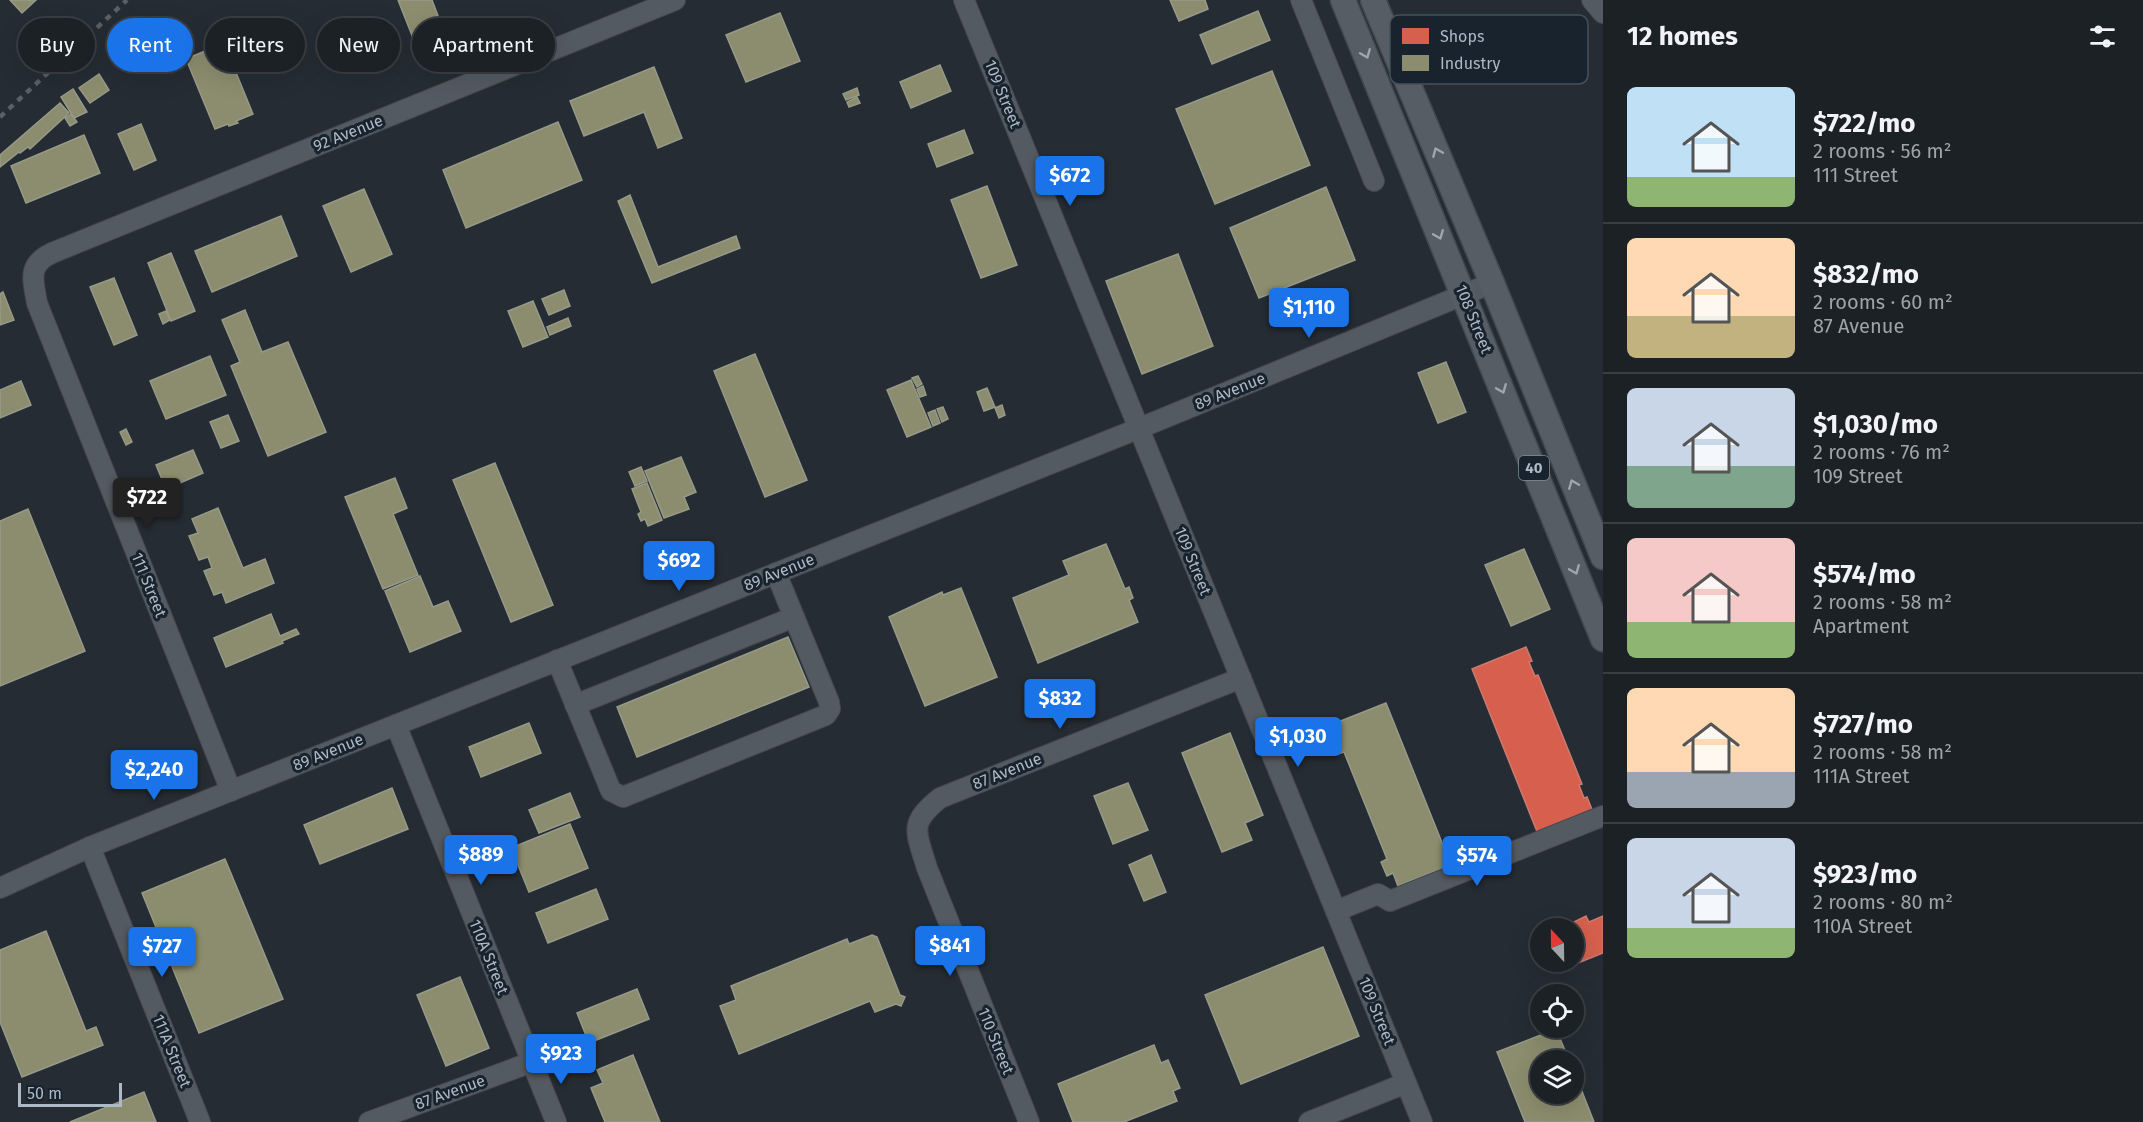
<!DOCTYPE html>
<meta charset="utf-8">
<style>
body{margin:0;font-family:"Fira Sans",sans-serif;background:#25292e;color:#f1f3f6;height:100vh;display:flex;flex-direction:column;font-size:22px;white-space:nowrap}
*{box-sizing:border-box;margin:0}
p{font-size:20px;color:#a0a3a7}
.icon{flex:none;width:33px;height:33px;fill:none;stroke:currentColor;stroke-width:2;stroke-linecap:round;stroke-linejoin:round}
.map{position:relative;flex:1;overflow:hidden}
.panel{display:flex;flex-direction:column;background:#1c2126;width:540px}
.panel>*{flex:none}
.banner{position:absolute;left:18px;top:18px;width:570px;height:54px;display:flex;gap:12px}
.needle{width:39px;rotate:338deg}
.tools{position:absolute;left:1530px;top:918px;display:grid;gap:12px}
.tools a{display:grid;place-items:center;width:54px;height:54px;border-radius:50%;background:#1c2126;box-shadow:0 6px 24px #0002,0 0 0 2px #3a3e43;font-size:30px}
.scale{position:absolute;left:18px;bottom:15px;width:104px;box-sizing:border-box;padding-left:6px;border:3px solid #adb9c6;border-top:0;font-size:16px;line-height:21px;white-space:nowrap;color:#adb9c6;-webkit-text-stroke:4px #19232d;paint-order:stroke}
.price{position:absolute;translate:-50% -51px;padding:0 14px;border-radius:6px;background:#1a73e8;color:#fff;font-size:20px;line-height:39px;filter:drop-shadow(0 2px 3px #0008)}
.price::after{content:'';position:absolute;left:50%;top:36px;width:18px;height:14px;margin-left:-9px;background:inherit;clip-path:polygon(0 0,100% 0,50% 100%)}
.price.on{background:#222;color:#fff}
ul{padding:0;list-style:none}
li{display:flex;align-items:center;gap:18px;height:150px;padding:0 24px}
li+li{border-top:2px solid #3a3e43}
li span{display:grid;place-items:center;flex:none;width:168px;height:120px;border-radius:9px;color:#555}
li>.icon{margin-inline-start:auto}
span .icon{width:72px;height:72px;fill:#fffc;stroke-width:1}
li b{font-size:26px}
h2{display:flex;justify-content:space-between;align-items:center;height:72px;padding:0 24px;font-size:26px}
.chip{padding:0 21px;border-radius:27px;background:#1c2126;box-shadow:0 6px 24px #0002,0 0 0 2px #3a3e43;font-size:21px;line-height:54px}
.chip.on{background:#1a73e8;color:#fff}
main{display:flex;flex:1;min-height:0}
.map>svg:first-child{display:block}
.shops{fill:#d6604d;stroke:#ca7b71;stroke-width:1.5}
.industry{fill:#8c8c6e;stroke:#969a88;stroke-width:1.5}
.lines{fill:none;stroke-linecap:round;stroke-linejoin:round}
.minor-casing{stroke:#43484e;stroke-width:22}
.major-casing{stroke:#424950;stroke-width:27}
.minor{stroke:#545a62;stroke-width:20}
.major{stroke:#575d64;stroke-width:24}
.rail{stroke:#595f64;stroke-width:4.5;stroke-dasharray:6 6;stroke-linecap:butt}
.oneway{stroke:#9ca7b2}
.labels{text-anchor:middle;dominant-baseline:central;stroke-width:6;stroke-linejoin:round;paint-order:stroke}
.shield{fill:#19232d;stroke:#818c98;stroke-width:1.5}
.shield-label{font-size:15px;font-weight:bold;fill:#adb9c6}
.street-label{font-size:16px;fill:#adb9c6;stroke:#19232d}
.key{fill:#19232d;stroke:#45505b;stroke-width:1.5}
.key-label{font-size:16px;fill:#adb9c6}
</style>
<main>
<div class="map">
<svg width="1603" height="1122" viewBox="0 0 1603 1122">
<rect width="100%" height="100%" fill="#252c33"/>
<!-- shops -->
<g class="shops">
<polygon points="1526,647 1532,661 1529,662 1535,676 1538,675 1582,784 1579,785 1584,798 1587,797 1593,812 1538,834 1472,669"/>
<polygon points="1586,916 1589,922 1603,916 1603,953 1563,969 1559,962 1574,962 1574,928 1562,928"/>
</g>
<!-- industry -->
<g class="industry">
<polygon points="10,0 36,0 22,13"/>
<polygon points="398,0 432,0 446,37 417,48"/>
<polygon points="1170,0 1205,0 1208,9 1179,21"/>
<polygon points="1258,11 1270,40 1212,64 1200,35"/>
<polygon points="780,13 800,61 746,82 726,35"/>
<polygon points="224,43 253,114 236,121 238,123 229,126 228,124 215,129 186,59"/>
<polygon points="940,65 951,91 911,108 900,82"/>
<polygon points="654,67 682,138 658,148 644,112 584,136 570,101"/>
<polygon points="1272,71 1310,165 1215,204 1176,109"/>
<polygon points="99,74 109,90 90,103 79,88"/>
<polygon points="857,88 859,95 846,100 843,94"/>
<polygon points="73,89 87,112 74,118 61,97"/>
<polygon points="857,97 860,103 849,107 847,102"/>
<polygon points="60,103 69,113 30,149 28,147 20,153 19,152 0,167 0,155"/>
<polygon points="71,114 77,122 70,126 65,118"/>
<polygon points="558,122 582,180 466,228 443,170"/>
<polygon points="141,124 156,160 134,170 118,134"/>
<polygon points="964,130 973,153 937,167 928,144"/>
<polygon points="84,135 100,173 26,203 11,166"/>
<polygon points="987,186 1017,265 981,278 951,200"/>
<polygon points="1326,187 1355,260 1259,298 1230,228"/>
<polygon points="364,189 392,254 351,272 323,206"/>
<polygon points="630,195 658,267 736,236 740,248 652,283 618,201"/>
<polygon points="281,216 297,256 212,292 195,251"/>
<polygon points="171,253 195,311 171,321 148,263"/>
<polygon points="1178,254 1213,346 1142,374 1106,281"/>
<polygon points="114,278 137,335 114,345 90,287"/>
<polygon points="564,290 570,306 549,315 542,299"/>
<polygon points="3,292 14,320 0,325 0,294"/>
<polygon points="533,301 548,337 523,347 508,311"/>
<polygon points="245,310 262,352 288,342 326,432 268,456 231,366 240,362 222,320"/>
<polygon points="166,311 170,320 163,324 159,314"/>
<polygon points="568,318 571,326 550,335 547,327"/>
<polygon points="755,354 807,480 765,497 714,371"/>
<polygon points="210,356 226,395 166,419 150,381"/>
<polygon points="1446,362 1466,412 1438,423 1418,373"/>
<polygon points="918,376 922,384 917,387 912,378"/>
<polygon points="911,380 931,427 907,437 887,390"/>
<polygon points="21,381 31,405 0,418 0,390"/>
<polygon points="923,386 926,395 920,397 917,389"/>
<polygon points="987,388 995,407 984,411 977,392"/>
<polygon points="1002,405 1005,415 999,418 995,408"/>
<polygon points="943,407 948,419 942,422 937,409"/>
<polygon points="935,410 940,423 933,426 928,413"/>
<polygon points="228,415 239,441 221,448 210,422"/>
<polygon points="126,429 132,442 126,445 120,432"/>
<polygon points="193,450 203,473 166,489 156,465"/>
<polygon points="681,457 696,492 684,497 689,509 664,518 645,471"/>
<polygon points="495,463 553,605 511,622 453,480"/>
<polygon points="641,467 647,481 635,486 629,472"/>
<polygon points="395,478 407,508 393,514 418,575 383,589 345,497"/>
<polygon points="647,483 662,520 648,526 645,519 641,521 638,514 641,512 632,489"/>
<polygon points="218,508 243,568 265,559 274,583 226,603 222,592 214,595 204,571 212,568 208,557 199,560 189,536 198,533 192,519"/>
<polygon points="28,509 85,651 0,686 0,521"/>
<polygon points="1106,544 1125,589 1129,587 1133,598 1129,600 1138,622 1038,663 1013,598 1069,575 1063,561"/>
<polygon points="1524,549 1550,609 1511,626 1485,565"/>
<polygon points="420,576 433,607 448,601 461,631 410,652 385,591"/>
<polygon points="961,588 997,677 925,706 889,617 942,592 943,595"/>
<polygon points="271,614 280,636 296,629 299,634 282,641 283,643 226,667 214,638"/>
<polygon points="788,637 809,687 637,757 617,707"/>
<polygon points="1386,703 1451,865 1398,886 1393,873 1387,876 1381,862 1387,859 1344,752 1338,754 1332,740 1338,737 1333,724"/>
<polygon points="529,723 541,753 481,777 469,747"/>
<polygon points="1230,733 1263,815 1245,823 1252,840 1222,852 1182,753"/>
<polygon points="1128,783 1148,830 1113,844 1094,796"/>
<polygon points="392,788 408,829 320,864 304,825"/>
<polygon points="570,793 580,817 539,833 529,810"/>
<polygon points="570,824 588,868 529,892 511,848"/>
<polygon points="1151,855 1166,892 1144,901 1129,865"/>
<polygon points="225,859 283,999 199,1033 142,893"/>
<polygon points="596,889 608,919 548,943 536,913"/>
<polygon points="46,931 86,1031 96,1027 103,1045 22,1077 0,1022 0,950"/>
<polygon points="872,935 877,937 900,995 905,997 901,1006 896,1004 875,1012 870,1001 739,1054 720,1006 736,1000 731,986 847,939 849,944"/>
<polygon points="1323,947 1359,1036 1241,1084 1205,995"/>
<polygon points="460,977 489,1048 446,1066 417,995"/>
<polygon points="637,989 649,1019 589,1043 577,1013"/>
<polygon points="1556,1029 1569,1060 1540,1060 1540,1094 1574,1094 1574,1071 1594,1122 1525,1122 1497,1052"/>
<polygon points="1154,1045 1161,1063 1168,1060 1180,1088 1173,1091 1177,1101 1124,1122 1073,1122 1058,1084"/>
<polygon points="633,1055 660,1122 605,1122 591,1088 603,1083 597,1070"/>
<polygon points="144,1092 156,1122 70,1122"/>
</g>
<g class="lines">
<!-- minor casing -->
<g class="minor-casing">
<g id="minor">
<polyline points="964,0 1422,1122"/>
<polyline points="1301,0 1374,181"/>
<polyline points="1592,0 1603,13"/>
<polyline points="557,660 611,791 623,797 826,715 830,709 829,702 776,573"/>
<polyline points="575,705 794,617"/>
<polyline points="396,725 556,1122"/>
<path d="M231,791l-194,-488c-4,-24 -10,-38 15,-50l623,-253"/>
<polyline points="90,847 200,1122"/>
<polyline points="0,888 90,847 1140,428 1492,283"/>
<polyline points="1336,911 1378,894 1390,901 1603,816"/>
<polyline points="369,1122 532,1062"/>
<path d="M1029,1122l-102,-254c-11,-37 -19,-44 13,-70l301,-120"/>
<polyline points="1309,1122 1406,1083"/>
</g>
</g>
<!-- major casing -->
<g class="major-casing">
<g id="major">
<polyline points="1343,0 1603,639"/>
<polyline points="1373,0 1492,283 1603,557"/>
</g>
</g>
<!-- minor -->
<use href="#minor" class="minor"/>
<!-- major -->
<use href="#major" class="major"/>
<!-- rail -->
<polyline class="rail" points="0,117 127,0"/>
</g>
<!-- one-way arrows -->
<defs><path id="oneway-chevron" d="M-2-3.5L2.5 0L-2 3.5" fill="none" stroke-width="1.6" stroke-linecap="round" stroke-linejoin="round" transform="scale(1.5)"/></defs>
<g class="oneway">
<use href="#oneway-chevron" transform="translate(1366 54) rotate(68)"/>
<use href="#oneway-chevron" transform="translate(1437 152) rotate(-113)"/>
<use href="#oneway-chevron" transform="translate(1439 235) rotate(68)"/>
<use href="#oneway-chevron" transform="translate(1502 389) rotate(68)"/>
<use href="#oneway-chevron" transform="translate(1573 484) rotate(-112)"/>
<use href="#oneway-chevron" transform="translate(1575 570) rotate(68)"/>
</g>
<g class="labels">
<!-- shield labels -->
<rect class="shield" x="1519" y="456" width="30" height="24" rx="4.5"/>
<g class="shield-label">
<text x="1534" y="468">40</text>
</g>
<!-- street labels -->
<g class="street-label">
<text transform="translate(1003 94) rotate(68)">109 Street</text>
<text transform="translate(348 133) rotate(-22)">92 Avenue</text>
<text transform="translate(1474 319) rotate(68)">108 Street</text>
<text transform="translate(1230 391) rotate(-22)">89 Avenue</text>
<text transform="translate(1193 561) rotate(68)">109 Street</text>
<text transform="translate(779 572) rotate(-22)">89 Avenue</text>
<text transform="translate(149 585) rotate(68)">111 Street</text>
<text transform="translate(328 752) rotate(-22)">89 Avenue</text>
<text transform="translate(1007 771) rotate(-22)">87 Avenue</text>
<text transform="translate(489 957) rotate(68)">110A Street</text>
<text transform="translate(1377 1011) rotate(68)">109 Street</text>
<text transform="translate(996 1041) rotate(68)">110 Street</text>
<text transform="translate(172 1051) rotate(68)">111A Street</text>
<text transform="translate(450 1092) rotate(-20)">87 Avenue</text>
</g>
</g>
<!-- legend -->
<rect x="1390" y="15" width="198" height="69" rx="9" class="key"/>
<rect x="1402" y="28" width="27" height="16" fill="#d6604d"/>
<rect x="1402" y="55" width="27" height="16" fill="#8c8c6e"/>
<g class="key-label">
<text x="1440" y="42">Shops</text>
<text x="1440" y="69">Industry</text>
</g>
</svg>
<div class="tools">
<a><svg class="needle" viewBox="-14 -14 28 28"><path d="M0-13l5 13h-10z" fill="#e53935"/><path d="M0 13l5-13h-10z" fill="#a0a3a7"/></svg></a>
<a><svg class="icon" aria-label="locate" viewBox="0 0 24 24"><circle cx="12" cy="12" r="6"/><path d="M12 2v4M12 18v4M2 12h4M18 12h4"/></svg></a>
<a><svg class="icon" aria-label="layers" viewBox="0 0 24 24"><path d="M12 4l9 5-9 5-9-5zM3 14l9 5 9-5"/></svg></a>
</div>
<div class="scale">50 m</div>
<b class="price" style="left:1070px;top:207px">$672</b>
<b class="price" style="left:1309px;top:339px">$1,110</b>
<b class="price on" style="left:147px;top:529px">$722</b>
<b class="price" style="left:679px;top:592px">$692</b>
<b class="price" style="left:1060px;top:730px">$832</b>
<b class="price" style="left:1298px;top:768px">$1,030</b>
<b class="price" style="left:154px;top:801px">$2,240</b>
<b class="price" style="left:481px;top:886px">$889</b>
<b class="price" style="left:1477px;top:887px">$574</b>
<b class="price" style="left:950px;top:977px">$841</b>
<b class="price" style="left:162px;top:978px">$727</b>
<b class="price" style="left:561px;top:1085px">$923</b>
<div class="banner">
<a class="chip">Buy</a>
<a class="chip on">Rent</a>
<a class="chip">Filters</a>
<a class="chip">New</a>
<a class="chip">Apartment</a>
</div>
</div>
<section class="panel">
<h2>12 homes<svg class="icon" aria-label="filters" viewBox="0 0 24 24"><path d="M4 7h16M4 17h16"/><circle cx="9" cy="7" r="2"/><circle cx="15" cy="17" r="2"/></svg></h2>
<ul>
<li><span style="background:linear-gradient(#bfe0f5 75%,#8fb573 0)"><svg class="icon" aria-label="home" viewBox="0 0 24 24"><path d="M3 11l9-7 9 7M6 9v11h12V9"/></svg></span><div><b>$722/mo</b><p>2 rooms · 56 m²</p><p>111 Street</p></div></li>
<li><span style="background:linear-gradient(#ffd9b3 65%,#c2b280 0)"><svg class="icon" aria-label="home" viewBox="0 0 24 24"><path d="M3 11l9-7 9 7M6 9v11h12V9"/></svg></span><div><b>$832/mo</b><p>2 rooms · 60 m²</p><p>87 Avenue</p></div></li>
<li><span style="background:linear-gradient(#c9d6e8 65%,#7fa58c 0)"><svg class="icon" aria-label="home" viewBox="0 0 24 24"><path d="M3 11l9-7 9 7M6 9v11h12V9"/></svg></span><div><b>$1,030/mo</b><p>2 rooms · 76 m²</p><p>109 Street</p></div></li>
<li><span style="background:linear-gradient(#f6c9c9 70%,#8fb573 0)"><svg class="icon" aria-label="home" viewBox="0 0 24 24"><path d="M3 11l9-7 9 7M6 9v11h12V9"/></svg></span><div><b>$574/mo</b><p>2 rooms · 58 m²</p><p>Apartment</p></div></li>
<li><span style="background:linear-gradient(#ffd9b3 70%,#9aa5b1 0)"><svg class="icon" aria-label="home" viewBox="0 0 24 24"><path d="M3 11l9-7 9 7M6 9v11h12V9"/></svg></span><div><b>$727/mo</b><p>2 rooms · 58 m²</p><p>111A Street</p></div></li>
<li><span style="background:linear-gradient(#c9d6e8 75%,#8fb573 0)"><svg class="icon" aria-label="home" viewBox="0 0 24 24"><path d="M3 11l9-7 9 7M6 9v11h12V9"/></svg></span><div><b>$923/mo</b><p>2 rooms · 80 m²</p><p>110A Street</p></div></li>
</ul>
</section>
</main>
